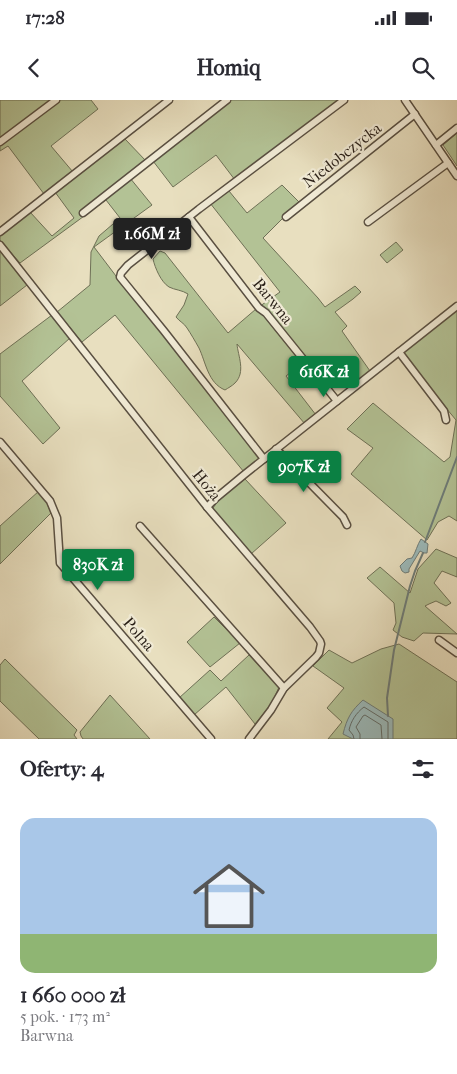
<!DOCTYPE html>
<html lang="pl">
<meta charset="utf-8">
<style>
body{margin:0;font-family:"IM FELL French Canon",serif;background:#f2f2f3;color:#2b2b33;height:100vh;display:flex;flex-direction:column;font-size:19px;white-space:nowrap}
*{box-sizing:border-box;margin:0}
p{font-size:16px;color:#7c7c81}
.icon{flex:none;width:28px;height:28px;fill:none;stroke:currentColor;stroke-width:2;stroke-linecap:round;stroke-linejoin:round}
.map{position:relative;height:639px;overflow:hidden}
.drawer{display:flex;flex-direction:column;background:#fff;flex:1}
.drawer>*{flex:none}
.price{position:absolute;translate:-50% -42px;padding:0 11px;border-radius:5px;background:#0b8043;color:#fff;font-size:16px;line-height:32px;filter:drop-shadow(0 1px 2px #0008)}
.price::after{content:'';position:absolute;left:50%;top:30px;width:15px;height:11px;margin-left:-8px;background:inherit;clip-path:polygon(0 0,100% 0,50% 100%)}
.price.active{background:#222;color:#fff}
ul{padding:0;list-style:none}
li{display:grid;align-content:center;gap:10px;height:265px;padding:0 20px}
li span{display:grid;place-items:center;height:155px;border-radius:15px;color:#555}
li>.icon{margin-inline-start:auto}
span .icon{width:90px;height:90px;fill:#fffc;stroke-width:1}
li b{font-size:21px}
h2{display:flex;justify-content:space-between;align-items:center;height:60px;padding:0 20px;font-size:21px}
.status{display:flex;justify-content:space-between;align-items:center;height:35px;padding:0 25px;background:#fff;direction:ltr}
.status svg{height:14px;fill:currentColor}
header{display:flex;justify-content:space-between;align-items:center;height:65px;padding:0 20px;background:#fff;font-size:22px;font-weight:700}
.map>svg:first-child{display:block}
.green{fill:#b3c295;stroke:#6e7056}
.water{fill:#9bbabb;stroke:#6d7c79}
.lines{fill:none;stroke-linecap:round;stroke-linejoin:round}
.shore{stroke:#626c69;stroke-width:1}
.stream{stroke:#6d7c79;stroke-width:2}
.street-casing{stroke:#594f41;stroke-width:9}
.street{stroke:#f0ead5;stroke-width:6}
.labels{text-anchor:middle;dominant-baseline:central;stroke-width:4.5;stroke-linejoin:round;paint-order:stroke}
.street-label{font-size:16px;fill:#291f17;stroke:#f0ead5}
</style>
<div class="status"><b>17:28</b><svg viewBox="0 0 49 12"><path d="M0 12V9h3v3zM5 12V6h3v6zM10 12V3h3v9zM15 12V0h3v12zM26 1h20v11H26zM47 4h2v5h-2z"/></svg></div>
<header><svg class="icon" aria-label="back" viewBox="0 0 24 24"><path d="M15 5l-7 7 7 7"/></svg>Homiq<svg class="icon" aria-label="search" viewBox="0 0 24 24"><circle cx="10" cy="10" r="6"/><path d="M15 15l6 6"/></svg></header>
<div class="map">
<svg width="457" height="639" viewBox="0 0 457 639">
<rect width="100%" height="100%" fill="#e8dfbf"/>
<filter id="stains"><feTurbulence type="fractalNoise" baseFrequency=".004" numOctaves="4"/><feColorMatrix values="0 0 0 0 .2 0 0 0 0 .09 0 0 0 0 .02 0 0 0 .5 -.17"/></filter>
<radialGradient id="worn" r=".72"><stop offset=".6" stop-color="#630" stop-opacity="0"/><stop offset="1" stop-color="#630" stop-opacity=".3"/></radialGradient>
<!-- green -->
<g class="green">
<polygon points="0,0 91,0 98,9 51,46 73,72 44,94 8,46 0,51"/>
<polygon points="231,0 340,0 235,80 216,55 173,87 153,61 130,78 152,105 94,147 116,176 263,357 244,372 115,215 82,242 57,212 90,185 91,152 99,136 120,118 106,100 20,163 0,140 0,136 30,112 52,136 74,118 55,92 125,39 146,61 200,23"/>
<polygon points="457,33 457,66 443,45"/>
<path d="M282,85l17,17 -36,36 55,60 7,9 30,-21 6,6 -8,7 -18,13 12,14 -5,5 28,40 -13,12 -18,-22 -17,15 -19,-13 -17,13 30,39 -11,9 -68,-80c1,12 9,28 -2,39 -3,3 -7,5 -10,7 -17,-7 -19,-27 -26,-42 -4,-7 -8,-14 -12,-20 -3,-5 -7,-6 -11,-11l8,-12 4,-11c-6,-4 -13,-4 -19,-7 -8,-5 -14,-19 -16,-28l7,-8 5,2 63,80 28,-24 24,-17 -70,-89 19,-12 18,22z"/>
<polygon points="396,142 403,150 387,163 380,155"/>
<polygon points="0,147 27,185 0,206"/>
<polygon points="457,210 457,421 449,416 438,422 427,440 351,374 373,348 347,329 373,303 444,362 450,357 456,320 401,254"/>
<polygon points="52,215 70,238 22,281 60,328 43,344 0,296 0,254"/>
<polygon points="245,379 286,423 251,454 214,412 213,408 220,398"/>
<polygon points="39,391 47,403 51,413 0,464 0,426"/>
<polygon points="436,449 457,458 457,477 442,471 434,483 451,503 446,506 436,501 429,504 425,506 457,534 423,533 414,541 402,537 393,530 396,523 394,503 367,478 380,467 410,493 418,469"/>
<polygon points="214,517 240,543 210,567 187,542"/>
<polygon points="399,544 457,582 457,639 328,639 342,622 327,608 344,588 313,566 329,550 352,563 381,549"/>
<polygon points="249,555 279,587 272,603 255,624 226,587 194,615 179,598 210,570 221,581"/>
<polygon points="5,559 77,630 74,635 77,639 39,639 0,601 0,565"/>
<polygon points="110,595 150,639 83,639 81,636 80,632"/>
</g>
<!-- water -->
<g class="water">
<path d="M421,439l7,5 -1,9h-3l-4,-2 -11,18v3l-4,1 -3,-2 -2,-5 7,-7 5,-1c4,-6 5,-13 9,-19z"/>
<path d="M363,600l30,19v20h-40l-10,-5c4,-16 8,-23 20,-34z"/>
</g>
<g class="lines">
<!-- shore -->
<g class="shore">
<path d="M354,639l-1,-4 -4,-5c2,-9 7,-17 15,-23l24,15v17"/>
<polyline points="360,639 360,634 356,627 363,616 365,615 381,625 382,639"/>
</g>
<!-- stream -->
<g class="stream">
<polyline points="425,442 457,357"/>
<polyline points="388,616 387,598 394,550 410,486 415,471 423,453"/>
</g>
<!-- street casing -->
<g class="street-casing">
<g id="street">
<polyline points="405,0 457,76"/>
<polyline points="0,42 56,0"/>
<polyline points="436,45 457,28"/>
<polyline points="83,113 227,0"/>
<polyline points="189,117 259,208 266,213 337,301"/>
<polyline points="286,117 415,14"/>
<polyline points="368,122 448,63"/>
<polyline points="0,132 169,0"/>
<polyline points="0,145 207,407 310,527 320,541 321,544 319,553 316,557 284,588 271,610 249,639"/>
<polyline points="399,252 444,311 446,320"/>
<polyline points="0,342 50,401 57,418 60,463 211,639"/>
<polyline points="276,349 343,417 347,425"/>
<polyline points="264,359 164,231 120,177 121,173 128,165 199,109 344,0"/>
<polyline points="207,407 216,398 245,374 457,206"/>
<polyline points="140,426 284,588"/>
<polyline points="439,540 457,553"/>
</g>
</g>
<!-- street -->
<use href="#street" class="street"/>
</g>
<g class="labels">
<!-- street labels -->
<g class="street-label">
<text transform="translate(342 55) rotate(-38)">Niedobczycka</text>
<text transform="translate(273 201) rotate(51)">Barwna</text>
<text transform="translate(207 385) rotate(51)">Hoża</text>
<text transform="translate(139 534) rotate(49)">Polna</text>
</g>
</g>
<rect width="100%" height="100%" filter="url(#stains)"/>
<rect width="100%" height="100%" fill="url(#worn)"/>
</svg>
<b class="price active" style="left:152px;top:160px">1.66M zł</b>
<b class="price" style="left:324px;top:298px">616K zł</b>
<b class="price" style="left:304px;top:393px">907K zł</b>
<b class="price" style="left:98px;top:491px">830K zł</b>
</div>
<section class="drawer">
<h2>Oferty: 4<svg class="icon" aria-label="filters" viewBox="0 0 24 24"><path d="M4 7h16M4 17h16"/><circle cx="9" cy="7" r="2"/><circle cx="15" cy="17" r="2"/></svg></h2>
<ul>
<li><span style="background:linear-gradient(#a9c7e8 75%,#8fb573 0)"><svg class="icon" aria-label="home" viewBox="0 0 24 24"><path d="M3 11l9-7 9 7M6 9v11h12V9"/></svg></span><div><b>1 660 000 zł</b><p>5 pok. · 173 m²</p><p>Barwna</p></div></li>
</ul>
</section>
